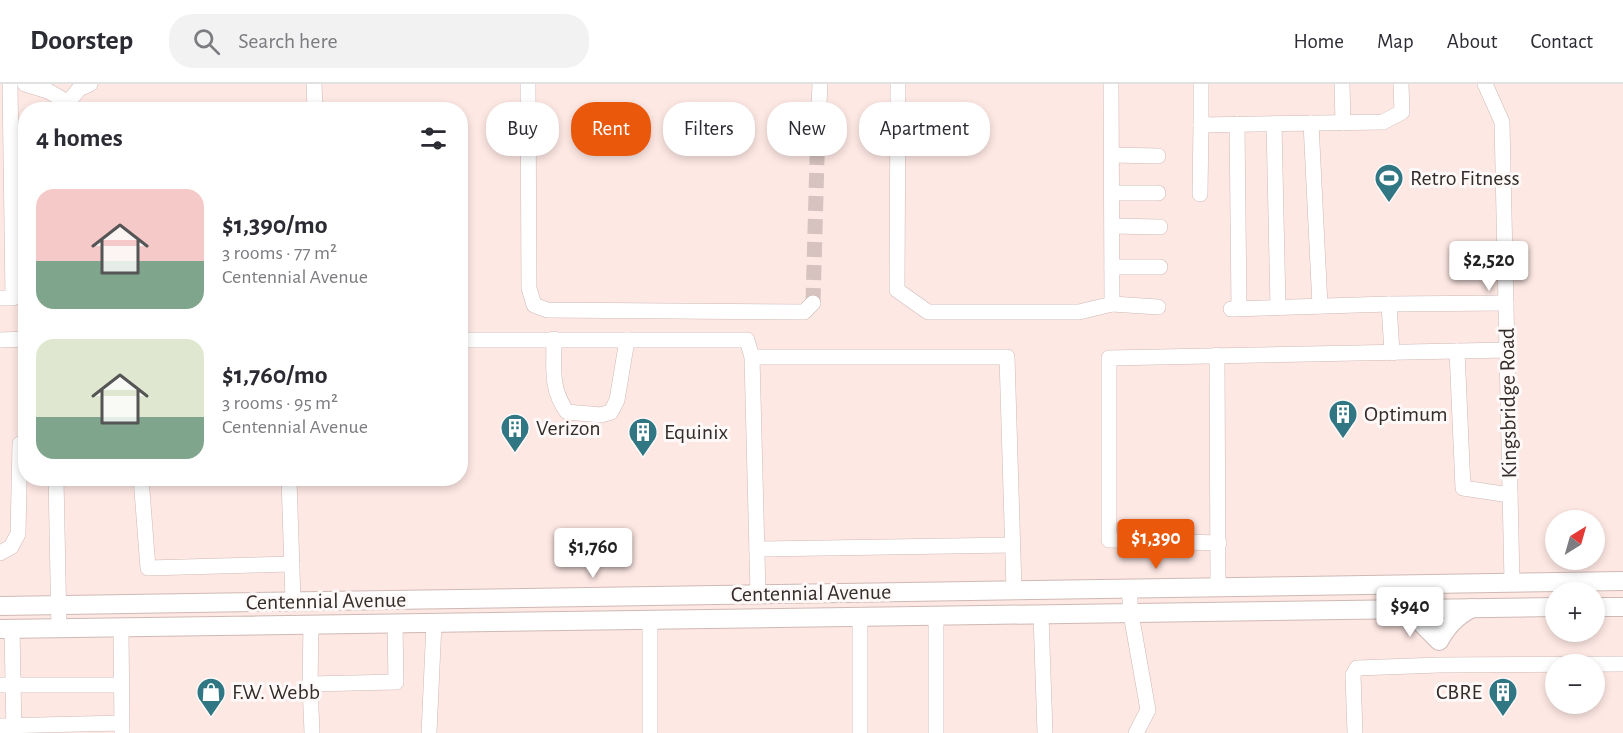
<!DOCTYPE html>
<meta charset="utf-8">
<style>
body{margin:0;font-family:"Alegreya Sans",sans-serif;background:#f2f2f3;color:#2b2b33;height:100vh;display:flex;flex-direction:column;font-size:22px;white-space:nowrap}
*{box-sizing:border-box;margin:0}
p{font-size:20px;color:#7c7c81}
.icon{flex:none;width:33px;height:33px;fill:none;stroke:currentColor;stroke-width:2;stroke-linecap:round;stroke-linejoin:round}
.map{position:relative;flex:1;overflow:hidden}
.side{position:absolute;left:18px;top:18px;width:450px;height:384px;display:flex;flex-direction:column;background:#fff;border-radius:24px;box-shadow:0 3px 9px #0003}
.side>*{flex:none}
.hud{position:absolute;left:486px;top:18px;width:570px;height:54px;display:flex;gap:12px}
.needle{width:39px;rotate:37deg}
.fabs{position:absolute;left:1545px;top:426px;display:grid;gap:12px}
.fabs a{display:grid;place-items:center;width:60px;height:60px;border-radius:50%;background:#fff;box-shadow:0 3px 9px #0003;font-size:30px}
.price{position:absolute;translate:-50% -51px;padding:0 14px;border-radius:6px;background:#fff;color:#222;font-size:20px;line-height:39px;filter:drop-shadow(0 2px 3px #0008)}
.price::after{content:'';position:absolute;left:50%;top:36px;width:18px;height:14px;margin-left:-9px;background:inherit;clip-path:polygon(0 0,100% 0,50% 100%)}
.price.on{background:#ea580c;color:#fff}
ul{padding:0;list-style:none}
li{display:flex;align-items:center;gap:18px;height:150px;padding:0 18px}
li span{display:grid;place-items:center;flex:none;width:168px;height:120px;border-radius:18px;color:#555}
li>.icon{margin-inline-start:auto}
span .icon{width:72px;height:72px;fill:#fffc;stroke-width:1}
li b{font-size:26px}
h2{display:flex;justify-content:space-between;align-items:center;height:72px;padding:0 18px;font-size:26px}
.chip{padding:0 21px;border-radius:24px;background:#fff;box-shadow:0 3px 9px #0003;font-size:21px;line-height:54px}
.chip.on{background:#ea580c;color:#fff}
header{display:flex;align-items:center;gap:36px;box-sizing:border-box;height:84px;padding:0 30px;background:#fff;border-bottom:2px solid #e1e1e2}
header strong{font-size:28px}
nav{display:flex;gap:33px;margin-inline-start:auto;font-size:21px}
.search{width:420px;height:54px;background:#f2f2f3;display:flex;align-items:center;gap:15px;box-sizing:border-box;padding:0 21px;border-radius:24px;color:#7c7c81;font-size:22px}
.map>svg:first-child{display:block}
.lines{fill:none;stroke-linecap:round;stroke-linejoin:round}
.minor-tunnel{stroke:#d6c2bf;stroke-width:15;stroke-dasharray:15 8;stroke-linecap:butt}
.minor-casing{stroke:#ceb9b5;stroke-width:16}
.major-casing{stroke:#ceb9b5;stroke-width:20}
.minor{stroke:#fff;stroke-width:15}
.major{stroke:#fff;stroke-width:18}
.labels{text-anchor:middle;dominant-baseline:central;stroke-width:6;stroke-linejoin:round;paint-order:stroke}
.poi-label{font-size:22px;fill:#342c2a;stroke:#fef9f9;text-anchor:start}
.street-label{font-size:22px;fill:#342c2a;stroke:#fef9f9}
</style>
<header>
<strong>Doorstep</strong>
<div class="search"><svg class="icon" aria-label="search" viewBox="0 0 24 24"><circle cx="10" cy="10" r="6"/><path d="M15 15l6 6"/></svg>Search here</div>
<nav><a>Home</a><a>Map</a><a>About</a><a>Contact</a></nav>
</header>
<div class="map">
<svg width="1623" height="649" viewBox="0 0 1623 649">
<rect width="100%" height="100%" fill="#fee8e4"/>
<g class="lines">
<!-- minor-tunnel -->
<polyline class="minor-tunnel" points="813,219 818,39"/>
<!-- minor casing -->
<g class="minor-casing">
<g id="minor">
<polyline points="25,0 48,7 67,18"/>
<polyline points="314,0 315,26"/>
<polyline points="528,0 529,204 534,221 547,226 804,228 813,219"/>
<polyline points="898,0 897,206 928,228 1079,228 1112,220 1111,0"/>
<polyline points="1201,0 1201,41 1383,38 1402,28 1401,0"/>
<polyline points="1342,0 1343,39"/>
<polyline points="1485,0 1502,38 1512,498"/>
<polyline points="62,26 79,5 90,0"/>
<polyline points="818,39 820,0"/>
<polyline points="1311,39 1320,222"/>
<polyline points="1237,40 1239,224"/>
<polyline points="1274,40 1278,223"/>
<polyline points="1112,71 1158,72"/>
<polyline points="1112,109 1158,109"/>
<polyline points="1200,110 1201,41"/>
<polyline points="1112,142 1160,143"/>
<polyline points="1112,183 1160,183"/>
<polyline points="0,214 13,214 10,0"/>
<polyline points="1112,220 1158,223"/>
<polyline points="1389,220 1392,269"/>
<polyline points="1231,225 1389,220 1506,219"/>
<path d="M554,255c0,29 -4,49 13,73l34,3 10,-3 6,-12 10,-60"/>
<polyline points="0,256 26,255"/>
<polyline points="460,256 747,256 752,273 758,510"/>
<polyline points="1457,267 1463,404 1510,411"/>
<polyline points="1217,271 1218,503"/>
<polyline points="752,273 1007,273 1014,506"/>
<polyline points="56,394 59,544"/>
<polyline points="141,394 148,484 292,480"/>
<polyline points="289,394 293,517"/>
<polyline points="1219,459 1109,456 1109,274 1507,266"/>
<polyline points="757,465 1012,461"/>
<polyline points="0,469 11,463 18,450 20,360 26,359"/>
<polyline points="1129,504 1131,530 1148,626 1136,649"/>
<polyline points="1041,531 1045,649"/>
<polyline points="860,534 860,649"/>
<polyline points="311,541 310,600 396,598 395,540"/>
<polyline points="121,544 122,649"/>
<polyline points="12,545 14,649"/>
<polyline points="310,600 312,649"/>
<polyline points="0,601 120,601"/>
<polyline points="0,642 121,639"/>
<polyline points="429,649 434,539"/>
<polyline points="650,649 650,537"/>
<polyline points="936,649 936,533"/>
<polyline points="1355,649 1353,591 1357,584 1439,581 1623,580"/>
</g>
</g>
<!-- major casing -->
<g class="major-casing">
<g id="major">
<polyline points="0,522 1623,497"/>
<polyline points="1594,523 1623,523"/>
<path d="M1400,528l17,7 22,22c9,-16 17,-24 33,-33"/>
<polyline points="0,545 1556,523"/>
</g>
</g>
<!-- minor -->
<use href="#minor" class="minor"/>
<!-- major -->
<use href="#major" class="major"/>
</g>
<!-- icons -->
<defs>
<g id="stadium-pin" transform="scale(1.5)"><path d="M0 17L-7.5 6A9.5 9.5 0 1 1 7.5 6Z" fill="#307783" stroke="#fef9f9"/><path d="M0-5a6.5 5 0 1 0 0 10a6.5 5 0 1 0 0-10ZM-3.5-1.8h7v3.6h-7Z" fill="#fff"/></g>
<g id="building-pin" transform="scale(1.5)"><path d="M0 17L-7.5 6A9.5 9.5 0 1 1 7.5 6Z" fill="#307783" stroke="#fef9f9"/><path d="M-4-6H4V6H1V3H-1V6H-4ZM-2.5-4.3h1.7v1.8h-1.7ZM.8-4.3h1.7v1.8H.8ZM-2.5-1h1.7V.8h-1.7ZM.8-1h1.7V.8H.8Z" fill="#fff"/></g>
<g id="shop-pin" transform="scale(1.5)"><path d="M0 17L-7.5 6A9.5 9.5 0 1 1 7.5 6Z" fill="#307783" stroke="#fef9f9"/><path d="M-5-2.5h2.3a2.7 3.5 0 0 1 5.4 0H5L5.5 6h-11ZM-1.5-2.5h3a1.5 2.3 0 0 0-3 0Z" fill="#fff"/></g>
</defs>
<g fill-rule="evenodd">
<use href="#stadium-pin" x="1389" y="94"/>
<use href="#building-pin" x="1343" y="330"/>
<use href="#building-pin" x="515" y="344"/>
<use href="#building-pin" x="643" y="348"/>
<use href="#shop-pin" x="211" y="608"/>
<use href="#building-pin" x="1503" y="608"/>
</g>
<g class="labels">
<!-- poi labels -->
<g class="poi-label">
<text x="1410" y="94">Retro Fitness</text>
<text x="1364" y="330">Optimum</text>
<text x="536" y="344">Verizon</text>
<text x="664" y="348">Equinix</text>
<text x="232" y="608">F.W. Webb</text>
<text x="1482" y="608" text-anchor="end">CBRE</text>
</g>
<!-- street labels -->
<g class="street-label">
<text transform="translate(1508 319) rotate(-91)">Kingsbridge Road</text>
<text transform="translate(811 509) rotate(-1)">Centennial Avenue</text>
<text transform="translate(326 517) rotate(-1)">Centennial Avenue</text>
</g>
</g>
</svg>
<div class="fabs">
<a><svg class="needle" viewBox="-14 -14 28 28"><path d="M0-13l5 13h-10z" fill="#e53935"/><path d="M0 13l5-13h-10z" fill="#7c7c81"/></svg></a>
<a>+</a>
<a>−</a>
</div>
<b class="price" style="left:1489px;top:208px">$2,520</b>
<b class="price on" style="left:1156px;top:486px">$1,390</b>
<b class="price" style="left:593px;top:495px">$1,760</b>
<b class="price" style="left:1410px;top:554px">$940</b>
<div class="hud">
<a class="chip">Buy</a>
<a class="chip on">Rent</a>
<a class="chip">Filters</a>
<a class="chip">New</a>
<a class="chip">Apartment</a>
</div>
<section class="side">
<h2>4 homes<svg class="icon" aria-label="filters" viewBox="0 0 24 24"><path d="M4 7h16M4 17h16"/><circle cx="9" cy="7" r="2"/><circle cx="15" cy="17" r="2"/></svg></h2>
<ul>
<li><span style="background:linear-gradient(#f6c9c9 60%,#7fa58c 0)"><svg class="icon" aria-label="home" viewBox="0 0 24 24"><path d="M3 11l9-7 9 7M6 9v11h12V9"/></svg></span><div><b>$1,390/mo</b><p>3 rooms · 77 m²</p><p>Centennial Avenue</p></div></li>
<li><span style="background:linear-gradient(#dfe7d0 65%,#7fa58c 0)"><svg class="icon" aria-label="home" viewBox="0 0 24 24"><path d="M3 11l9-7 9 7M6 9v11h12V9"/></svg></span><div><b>$1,760/mo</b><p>3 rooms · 95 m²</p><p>Centennial Avenue</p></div></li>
</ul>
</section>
</div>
